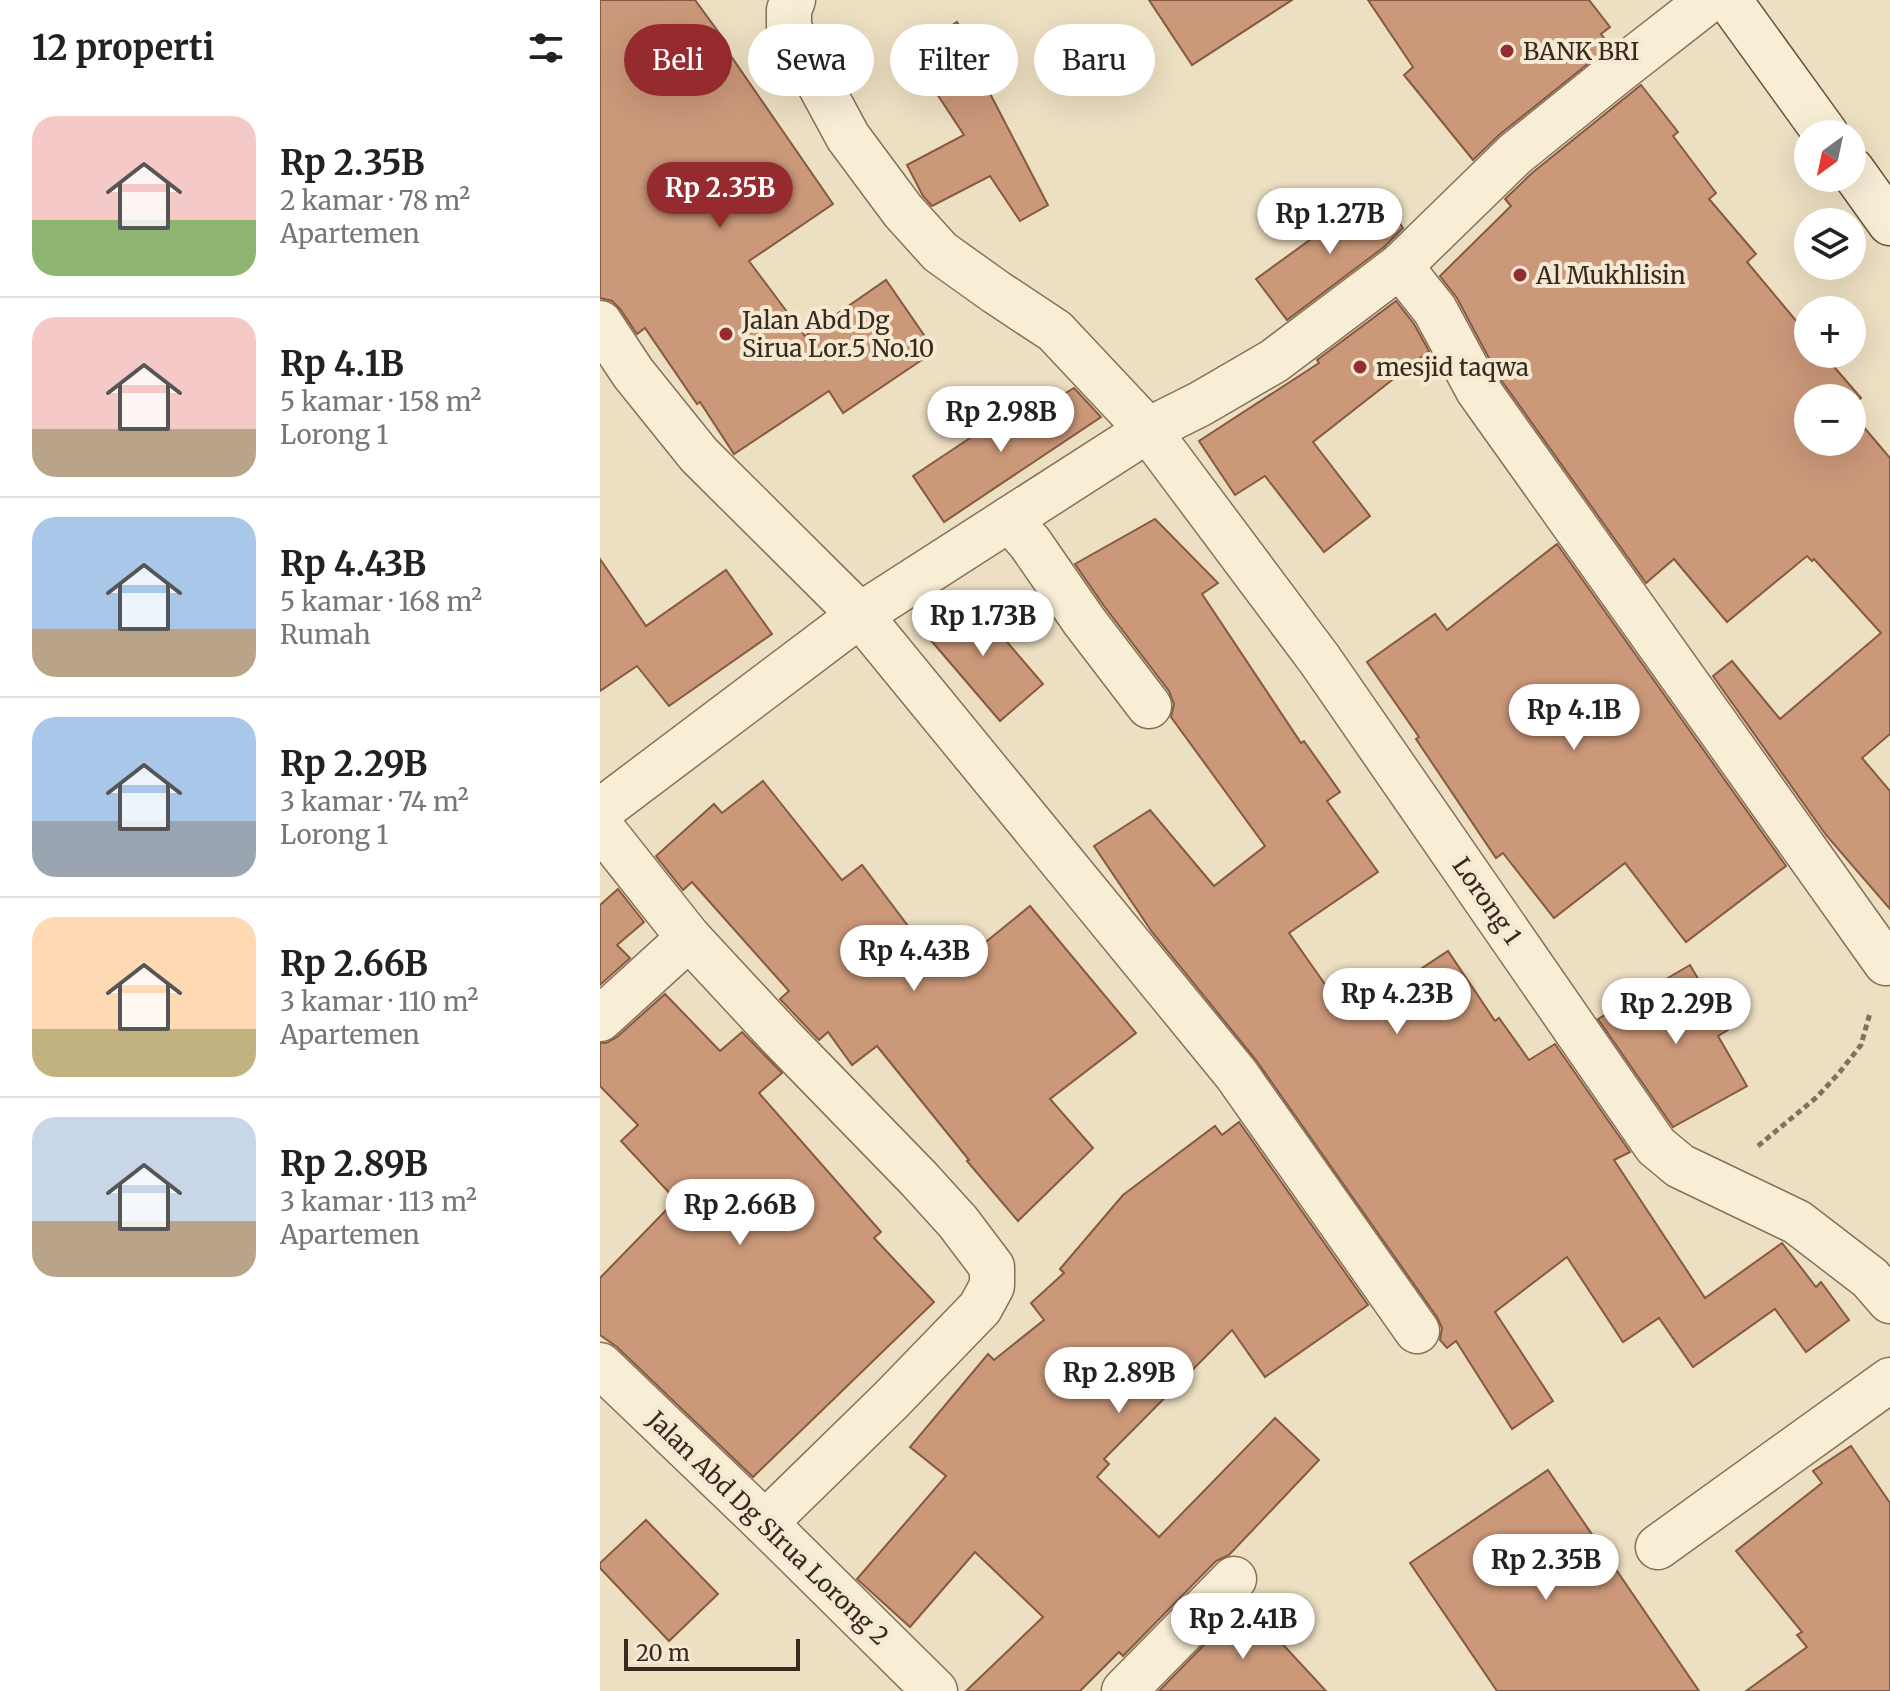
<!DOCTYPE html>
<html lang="id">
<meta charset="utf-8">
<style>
body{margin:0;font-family:Merriweather,serif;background:#f2f2f2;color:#222;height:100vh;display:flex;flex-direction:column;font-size:30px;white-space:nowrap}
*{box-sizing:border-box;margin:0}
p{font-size:26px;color:#767676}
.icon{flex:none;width:44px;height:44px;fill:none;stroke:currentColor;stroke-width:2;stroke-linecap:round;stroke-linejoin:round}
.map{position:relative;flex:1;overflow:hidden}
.panel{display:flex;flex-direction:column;background:#fff;width:600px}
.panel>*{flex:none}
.hud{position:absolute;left:24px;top:24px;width:760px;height:72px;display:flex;gap:16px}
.needle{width:52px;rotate:213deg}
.fabs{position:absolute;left:1194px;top:120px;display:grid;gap:16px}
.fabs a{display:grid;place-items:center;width:72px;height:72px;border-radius:50%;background:#fff;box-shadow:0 8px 32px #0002;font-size:40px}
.scale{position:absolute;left:24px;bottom:20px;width:176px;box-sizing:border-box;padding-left:8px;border:4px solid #37291e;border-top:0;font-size:22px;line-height:28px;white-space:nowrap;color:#37291e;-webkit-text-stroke:6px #f5e9d2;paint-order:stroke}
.price{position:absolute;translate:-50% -68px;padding:0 18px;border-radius:28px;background:#fff;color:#222;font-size:26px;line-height:52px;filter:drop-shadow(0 2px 4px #0008)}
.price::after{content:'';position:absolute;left:50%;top:48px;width:24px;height:18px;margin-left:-12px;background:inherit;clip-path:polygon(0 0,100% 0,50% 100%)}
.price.active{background:#952a2f;color:#fff}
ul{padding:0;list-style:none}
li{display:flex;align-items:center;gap:24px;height:200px;padding:0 32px}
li+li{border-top:2px solid #e0e0e0}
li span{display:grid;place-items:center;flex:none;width:224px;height:160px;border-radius:24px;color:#555}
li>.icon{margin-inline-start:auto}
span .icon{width:96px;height:96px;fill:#fffc;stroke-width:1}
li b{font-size:34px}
h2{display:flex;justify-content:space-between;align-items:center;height:96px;padding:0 32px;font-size:34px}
.pill{padding:0 28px;border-radius:36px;background:#fff;box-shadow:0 8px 32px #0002;font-size:28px;line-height:72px}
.pill.active{background:#952a2f;color:#fff}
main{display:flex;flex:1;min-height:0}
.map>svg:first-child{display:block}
.building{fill:#cb9879;stroke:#865940;stroke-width:2}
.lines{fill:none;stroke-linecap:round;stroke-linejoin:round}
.minor-casing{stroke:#87705a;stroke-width:47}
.secondary-casing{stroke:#69513d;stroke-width:47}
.path{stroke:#87705a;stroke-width:5;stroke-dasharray:6 4;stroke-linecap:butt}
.minor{stroke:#f8edd5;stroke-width:44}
.secondary{stroke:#f8edd5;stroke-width:44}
.poi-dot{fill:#952a2f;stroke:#f5e9d2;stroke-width:3}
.labels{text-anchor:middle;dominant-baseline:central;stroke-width:8;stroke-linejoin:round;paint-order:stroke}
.poi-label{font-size:24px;fill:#37291e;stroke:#f5e9d2;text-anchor:start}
.street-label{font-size:24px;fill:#37291e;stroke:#f5e9d2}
</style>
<main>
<section class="panel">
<h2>12 properti<svg class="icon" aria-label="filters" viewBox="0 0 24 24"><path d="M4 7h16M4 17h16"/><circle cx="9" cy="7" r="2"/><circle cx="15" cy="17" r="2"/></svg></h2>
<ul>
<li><span style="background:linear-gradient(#f6c9c9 65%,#8fb573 0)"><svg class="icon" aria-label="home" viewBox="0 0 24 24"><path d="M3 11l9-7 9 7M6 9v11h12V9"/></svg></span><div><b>Rp 2.35B</b><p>2 kamar · 78 m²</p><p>Apartemen</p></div></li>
<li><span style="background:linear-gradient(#f6c9c9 70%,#b9a48a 0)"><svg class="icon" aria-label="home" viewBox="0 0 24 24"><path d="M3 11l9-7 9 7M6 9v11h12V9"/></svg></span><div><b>Rp 4.1B</b><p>5 kamar · 158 m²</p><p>Lorong 1</p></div></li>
<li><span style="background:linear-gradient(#a9c7e8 70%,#b9a48a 0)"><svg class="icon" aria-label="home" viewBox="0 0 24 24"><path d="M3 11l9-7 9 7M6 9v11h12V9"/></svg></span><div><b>Rp 4.43B</b><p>5 kamar · 168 m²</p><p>Rumah</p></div></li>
<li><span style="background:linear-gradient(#a9c7e8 65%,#9aa5b1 0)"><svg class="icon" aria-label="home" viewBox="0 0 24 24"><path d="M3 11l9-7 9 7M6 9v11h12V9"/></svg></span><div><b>Rp 2.29B</b><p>3 kamar · 74 m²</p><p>Lorong 1</p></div></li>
<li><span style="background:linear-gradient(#ffd9b3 70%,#c2b280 0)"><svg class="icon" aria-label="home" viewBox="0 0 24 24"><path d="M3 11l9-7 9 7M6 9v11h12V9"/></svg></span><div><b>Rp 2.66B</b><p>3 kamar · 110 m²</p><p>Apartemen</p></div></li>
<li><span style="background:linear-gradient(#c9d6e8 65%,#b9a48a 0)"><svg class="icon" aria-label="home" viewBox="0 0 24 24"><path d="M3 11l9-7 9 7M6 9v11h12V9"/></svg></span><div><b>Rp 2.89B</b><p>3 kamar · 113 m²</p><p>Apartemen</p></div></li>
</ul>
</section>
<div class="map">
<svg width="1290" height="1691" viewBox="0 0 1290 1691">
<rect width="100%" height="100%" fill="#eddfc2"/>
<!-- building -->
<g class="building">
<polygon points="0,0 95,0 125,41 122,43 233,204 149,261 205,336 286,280 335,351 243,413 229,391 134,454 100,402 97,404 45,328 37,334 20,309 12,301 0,298"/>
<polygon points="549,0 692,0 592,65"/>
<polygon points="768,0 989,0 1010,27 1001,34 1010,46 899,135 873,160 804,75 813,67"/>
<polygon points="357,22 392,77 384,82 448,205 420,221 390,176 332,206 323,196 307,165 364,135 310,53"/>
<polygon points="1041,85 1078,132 1073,136 1116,193 1109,199 1156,254 1147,262 1208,335 1208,354 1223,354 1261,398 1252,406 1252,398 1208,398 1208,442 1252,442 1252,413 1290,458 1290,734 1262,758 1290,791 1290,909 1226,835 1113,676 1132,661 1180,719 1281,633 1214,559 1212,561 1207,556 1127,622 1074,559 1046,583 899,377 857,298 840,276 911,206 905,199 932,173"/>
<polygon points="776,192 803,228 784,247 687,320 656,279"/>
<polygon points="796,301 814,324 829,351 713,442 770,516 724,552 665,476 635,495 599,441 719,363 717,360"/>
<polygon points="474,388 501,417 344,522 313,476 388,426 395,436"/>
<polygon points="555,519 618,583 602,594 701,743 704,741 740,792 727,801 778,872 689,933 748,1017 848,951 895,1021 899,1018 929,1060 955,1044 1030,1152 1014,1160 1105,1298 1182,1243 1216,1287 1221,1282 1249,1320 1206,1352 1175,1309 1093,1367 1059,1318 1023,1342 967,1257 895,1312 953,1401 912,1429 856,1341 847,1348 840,1340 842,1328 837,1317 656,1060 552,932 494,846 550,810 614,886 665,846 571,717 574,704 569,691 504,606 475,564"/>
<polygon points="957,544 1186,866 1086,942 1025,863 954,918 903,853 896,858 816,739 819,737 767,662 835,614 847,630"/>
<polygon points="0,559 46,626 126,570 172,634 69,706 37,666 0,691"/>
<polygon points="366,594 443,684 400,721 323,631"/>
<polygon points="163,781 242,880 262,865 345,975 430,906 536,1033 450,1099 493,1148 418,1221 367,1161 369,1160 277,1046 252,1065 228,1032 219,1040 180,999 189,991 92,882 83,890 56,856 114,804 122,813"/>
<polygon points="18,889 44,922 17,945 30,958 0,985 0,905"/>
<polygon points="1090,965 1128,1030 1118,1036 1147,1086 1073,1127 998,1019"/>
<polygon points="65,994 120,1051 142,1032 182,1073 159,1093 281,1232 274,1238 334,1302 153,1477 17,1347 0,1335 0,1278 76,1200 21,1141 38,1125 0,1086 0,1043 6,1043 17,1037"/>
<polygon points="639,1122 768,1305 665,1377 632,1330 504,1459 509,1464 497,1477 559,1537 675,1418 719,1460 629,1555 616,1561 523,1656 519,1652 480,1691 366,1691 443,1617 375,1552 310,1627 257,1579 346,1476 310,1447 388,1354 394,1360 444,1320 431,1303 464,1273 460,1269 523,1195 615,1126 622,1135"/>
<polygon points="1251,1446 1290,1503 1290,1691 1146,1691 1207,1647 1197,1635 1202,1632 1136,1551 1222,1483 1213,1471"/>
<polygon points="948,1470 1099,1691 897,1691 810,1563"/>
<polygon points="46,1520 118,1594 69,1641 0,1568 0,1563"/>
<polygon points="646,1602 677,1634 675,1636 726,1691 559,1691"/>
</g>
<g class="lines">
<!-- minor casing -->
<g class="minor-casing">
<g id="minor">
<polyline points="193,0 189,10 189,28 248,137 303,211 340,252 396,292 455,331 548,430 720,660 1056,1146 1080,1166 1197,1222 1270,1278 1290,1301"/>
<polyline points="800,266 835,310 878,390 1286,963"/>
<polyline points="0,323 33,373 99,455 260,615 636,1074 817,1331"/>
<polyline points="409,519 430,543 484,621 549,706"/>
<polyline points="0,811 260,615 548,430 600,404 674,361 800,266 915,154 1018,71 1109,0"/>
<polyline points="0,826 89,938"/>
<polyline points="0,1019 89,938 180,1036 319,1179 358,1222 392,1267 392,1286 380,1308 291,1400 165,1523"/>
<polyline points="0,1365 165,1523 335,1691"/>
<polyline points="1058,1547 1290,1380"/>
<polyline points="524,1691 634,1579"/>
</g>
</g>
<!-- secondary casing -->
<g class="secondary-casing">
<g id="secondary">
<polyline points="1129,0 1226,134"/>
<polyline points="1252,170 1290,223"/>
</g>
</g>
<!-- path -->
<polyline class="path" points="1158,1146 1217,1097 1239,1073 1261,1045 1270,1013"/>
<!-- minor -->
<use href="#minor" class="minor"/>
<!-- secondary -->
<use href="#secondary" class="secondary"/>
</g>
<!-- markers -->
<g class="poi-dot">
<circle cx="907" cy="51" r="8"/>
<circle cx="920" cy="275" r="8"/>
<circle cx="126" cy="334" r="8"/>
<circle cx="760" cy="367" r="8"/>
</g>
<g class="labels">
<!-- poi labels -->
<g class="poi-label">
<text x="923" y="51">BANK BRI</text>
<text x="936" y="275">Al Mukhlisin</text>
<text x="142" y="320">Jalan Abd Dg<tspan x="142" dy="28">Sirua Lor.5 No.10</tspan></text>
<text x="776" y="367">mesjid taqwa</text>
</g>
<!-- street labels -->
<g class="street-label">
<text transform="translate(887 901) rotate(55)">Lorong 1</text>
<text transform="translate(168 1528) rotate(44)">Jalan Abd Dg SIrua Lorong 2</text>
</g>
</g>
</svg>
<div class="fabs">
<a><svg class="needle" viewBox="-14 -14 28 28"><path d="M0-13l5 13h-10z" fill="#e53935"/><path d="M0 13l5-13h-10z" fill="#767676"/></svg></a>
<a><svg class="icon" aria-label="layers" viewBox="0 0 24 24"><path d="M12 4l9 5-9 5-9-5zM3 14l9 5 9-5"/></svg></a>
<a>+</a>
<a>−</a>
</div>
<div class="scale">20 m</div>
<b class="price active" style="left:120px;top:230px">Rp 2.35B</b>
<b class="price" style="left:730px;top:256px">Rp 1.27B</b>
<b class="price" style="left:401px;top:454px">Rp 2.98B</b>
<b class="price" style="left:383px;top:658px">Rp 1.73B</b>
<b class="price" style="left:974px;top:752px">Rp 4.1B</b>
<b class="price" style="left:314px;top:993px">Rp 4.43B</b>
<b class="price" style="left:797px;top:1036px">Rp 4.23B</b>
<b class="price" style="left:1076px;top:1046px">Rp 2.29B</b>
<b class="price" style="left:140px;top:1247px">Rp 2.66B</b>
<b class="price" style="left:519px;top:1415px">Rp 2.89B</b>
<b class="price" style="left:946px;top:1602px">Rp 2.35B</b>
<b class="price" style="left:643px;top:1661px">Rp 2.41B</b>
<div class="hud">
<a class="pill active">Beli</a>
<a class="pill">Sewa</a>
<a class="pill">Filter</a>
<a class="pill">Baru</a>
</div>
</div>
</main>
